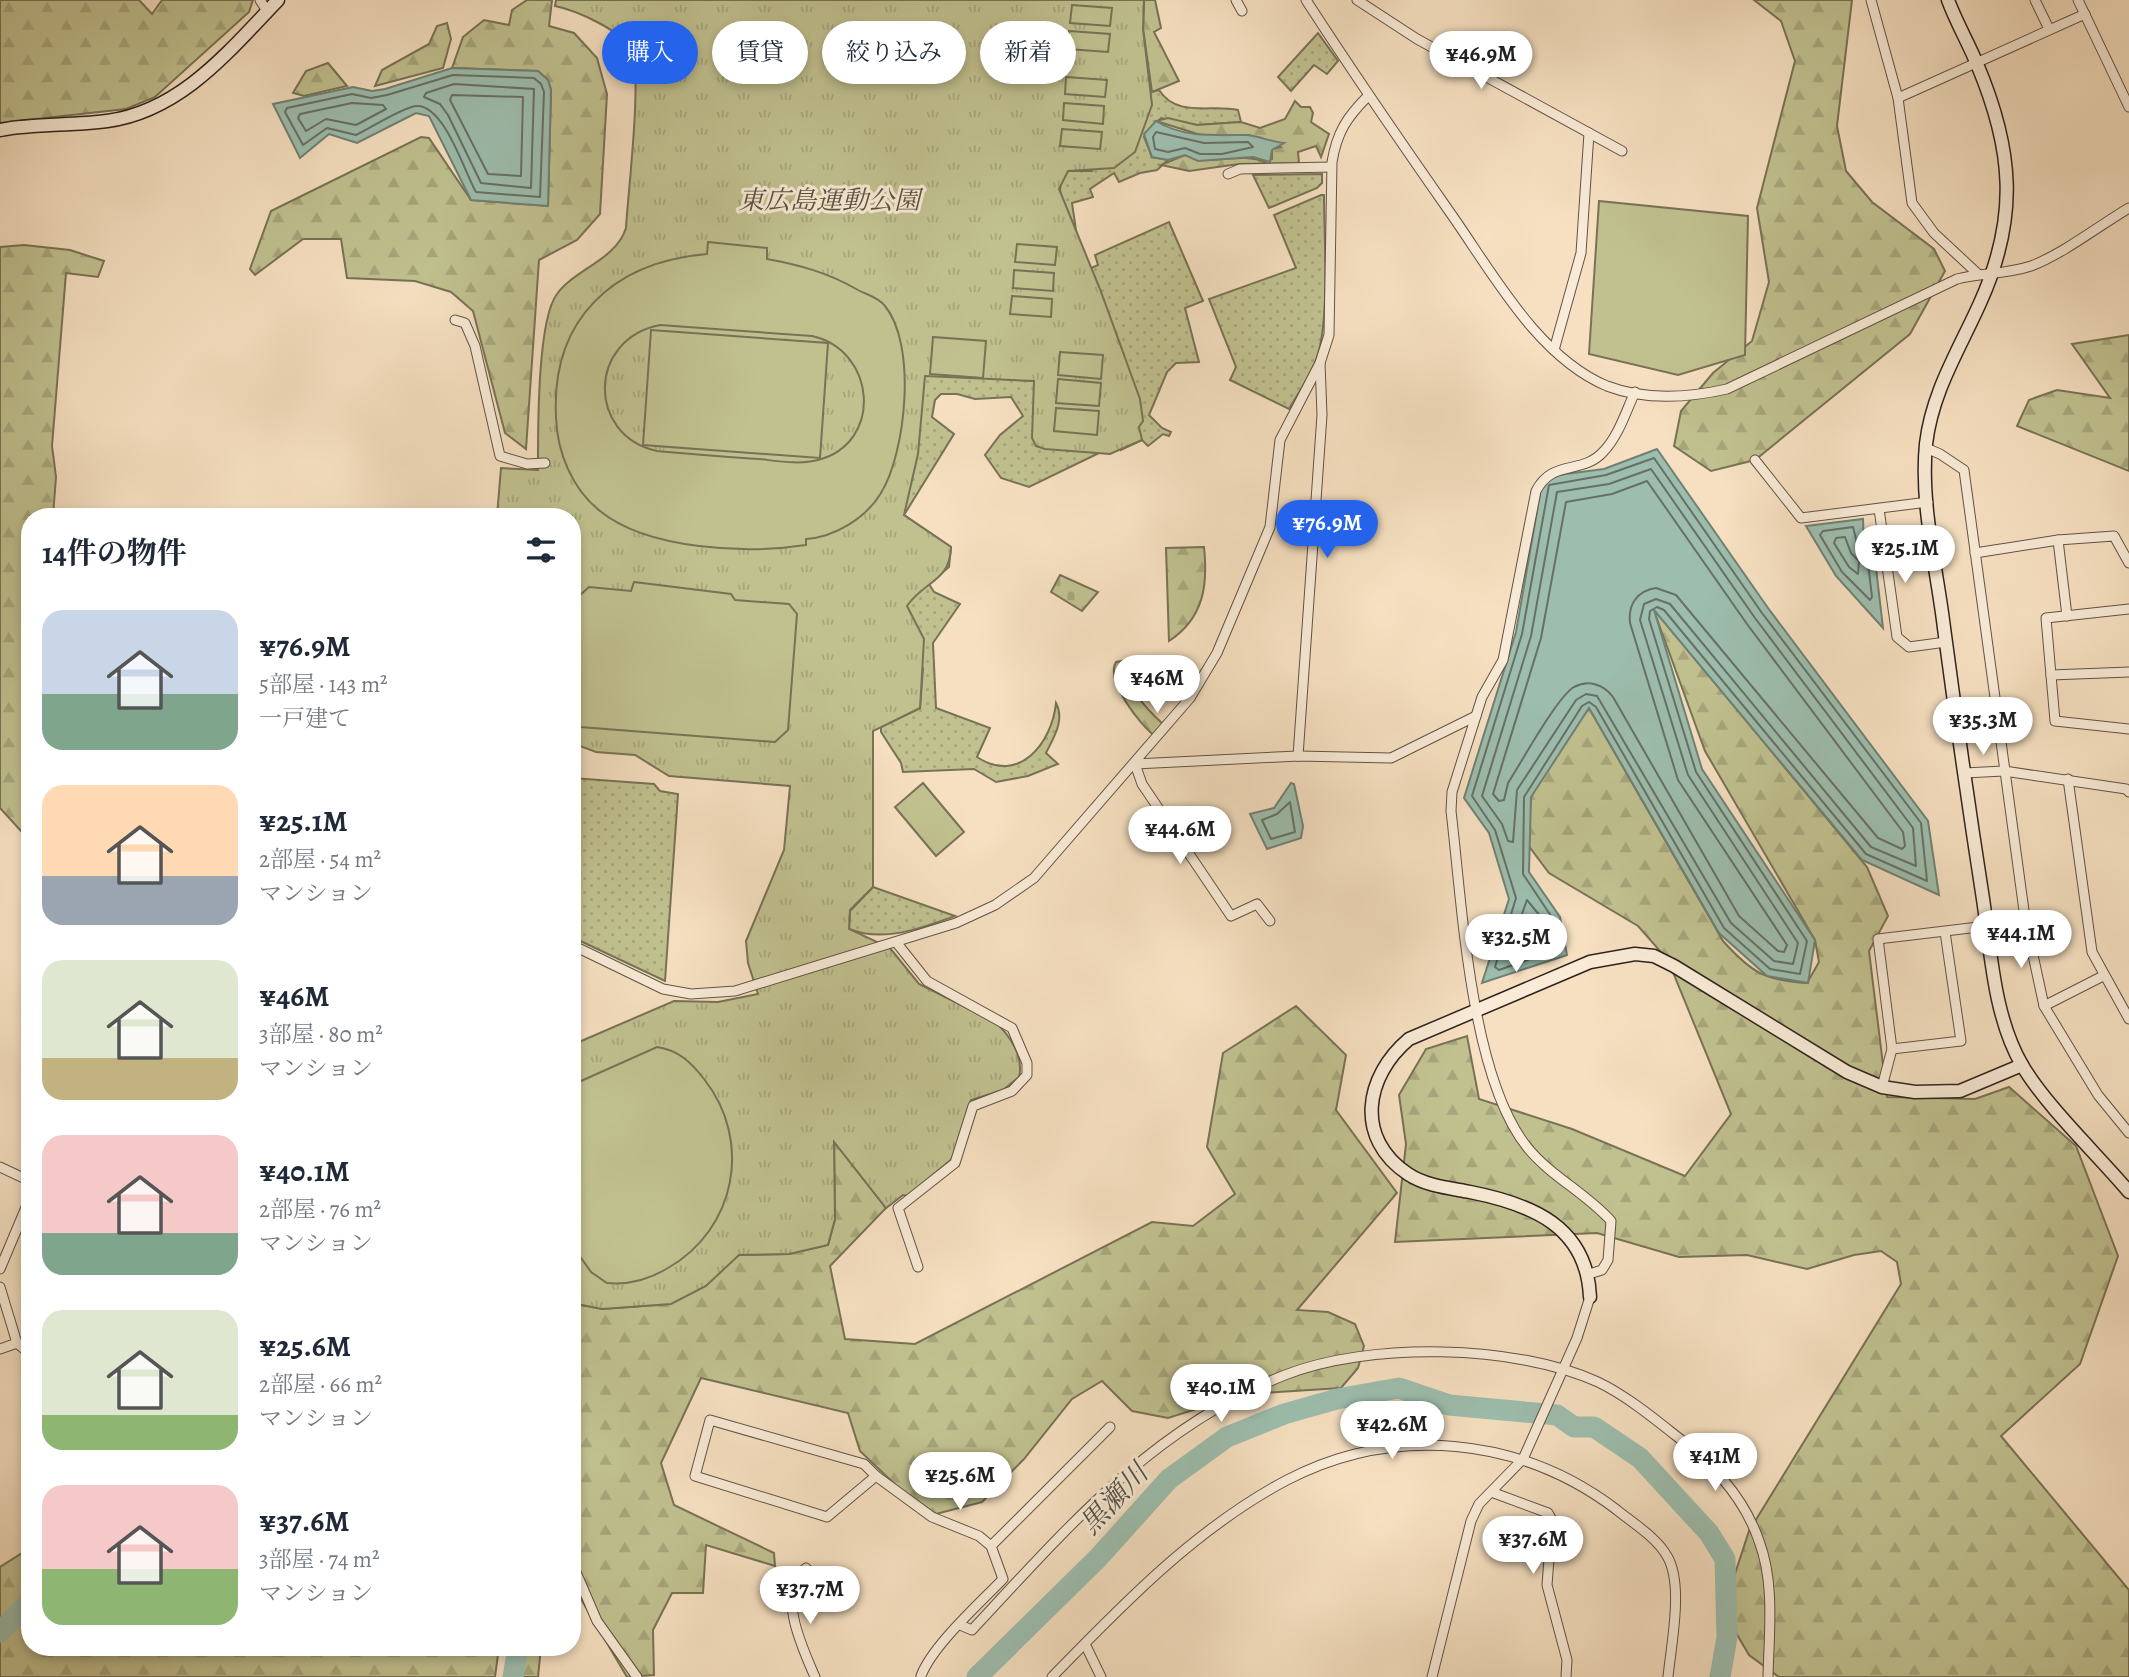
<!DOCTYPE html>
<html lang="ja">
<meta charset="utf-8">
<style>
body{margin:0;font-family:Alegreya,"Noto Serif JP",serif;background:#f6f6f7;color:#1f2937;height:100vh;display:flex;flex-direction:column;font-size:26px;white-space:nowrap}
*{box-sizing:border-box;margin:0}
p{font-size:23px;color:#747a83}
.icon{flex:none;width:38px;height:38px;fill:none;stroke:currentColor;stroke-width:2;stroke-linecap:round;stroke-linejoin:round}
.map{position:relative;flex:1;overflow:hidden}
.details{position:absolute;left:21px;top:508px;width:560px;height:1148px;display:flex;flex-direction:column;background:#fff;border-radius:28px;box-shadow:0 4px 10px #0003}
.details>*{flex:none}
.hud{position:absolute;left:602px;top:21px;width:665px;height:63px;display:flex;gap:14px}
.price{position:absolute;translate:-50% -60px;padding:0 16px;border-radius:24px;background:#fff;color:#222;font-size:23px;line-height:46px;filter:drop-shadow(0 2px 4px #0008)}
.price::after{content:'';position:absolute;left:50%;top:42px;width:21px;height:16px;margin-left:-10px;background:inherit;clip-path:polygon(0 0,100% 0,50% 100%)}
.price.active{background:#2563eb;color:#fff}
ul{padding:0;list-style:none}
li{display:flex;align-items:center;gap:21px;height:175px;padding:0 21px}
li span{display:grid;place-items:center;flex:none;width:196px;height:140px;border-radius:21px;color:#555}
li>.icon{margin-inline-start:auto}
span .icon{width:84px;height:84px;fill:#fffc;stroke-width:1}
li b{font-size:30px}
h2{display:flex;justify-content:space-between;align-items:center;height:84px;padding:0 21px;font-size:30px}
.pill{padding:0 24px;border-radius:32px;background:#fff;box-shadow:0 4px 10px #0003;font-size:24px;line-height:63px}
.pill.active{background:#2563eb;color:#fff}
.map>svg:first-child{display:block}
.grass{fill:url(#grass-dots);stroke:#787256;stroke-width:2}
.forest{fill:url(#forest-firs);stroke:#787256;stroke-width:2}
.cemetery{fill:url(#cemetery-stones);stroke:#787256;stroke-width:2}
.park{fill:url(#park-tufts);stroke:#787256;stroke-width:2}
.pitch{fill:#c1c190;stroke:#787256;stroke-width:2;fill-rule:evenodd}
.water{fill:#9dbeae;stroke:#718074;stroke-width:2}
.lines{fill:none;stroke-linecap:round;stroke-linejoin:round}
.shore{stroke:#667066;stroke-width:2}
.river{stroke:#9dbeae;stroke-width:21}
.street-casing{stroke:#625246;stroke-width:11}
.secondary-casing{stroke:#30221d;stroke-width:15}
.street{stroke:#f9ebd7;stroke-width:9}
.secondary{stroke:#f9ebd7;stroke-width:12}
.labels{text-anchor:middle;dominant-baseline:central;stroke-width:6;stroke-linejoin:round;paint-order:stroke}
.park-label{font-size:26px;font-style:italic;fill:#5c5240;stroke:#f9ebd7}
.water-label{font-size:28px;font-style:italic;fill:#515148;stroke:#f9ebd7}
</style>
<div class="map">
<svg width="2129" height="1677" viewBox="0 0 2129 1677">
<defs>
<pattern id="grass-dots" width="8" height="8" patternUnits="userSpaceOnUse" patternTransform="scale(1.75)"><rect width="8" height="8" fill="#c1c190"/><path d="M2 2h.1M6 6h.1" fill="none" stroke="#a6a67c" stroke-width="1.8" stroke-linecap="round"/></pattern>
<pattern id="forest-firs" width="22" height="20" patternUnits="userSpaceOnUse" patternTransform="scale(1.75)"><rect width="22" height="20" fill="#c1c190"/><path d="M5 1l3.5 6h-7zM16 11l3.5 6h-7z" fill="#a6a67c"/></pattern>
<pattern id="cemetery-stones" width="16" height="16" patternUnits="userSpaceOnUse" patternTransform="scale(1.75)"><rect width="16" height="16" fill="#c1c190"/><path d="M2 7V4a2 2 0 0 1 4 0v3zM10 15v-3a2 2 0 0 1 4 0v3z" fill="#a6a67c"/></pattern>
<pattern id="park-tufts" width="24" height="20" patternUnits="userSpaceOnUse" patternTransform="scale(1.75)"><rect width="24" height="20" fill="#c1c190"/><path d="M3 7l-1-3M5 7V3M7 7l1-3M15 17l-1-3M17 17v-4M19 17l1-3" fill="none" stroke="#a6a67c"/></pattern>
</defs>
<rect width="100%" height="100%" fill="#f6e0c1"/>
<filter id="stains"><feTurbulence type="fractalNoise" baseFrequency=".00286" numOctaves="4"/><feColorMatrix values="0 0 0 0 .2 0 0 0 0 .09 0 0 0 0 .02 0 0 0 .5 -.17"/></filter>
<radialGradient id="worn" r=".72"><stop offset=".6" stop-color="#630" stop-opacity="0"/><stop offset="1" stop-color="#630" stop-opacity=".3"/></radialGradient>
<!-- grass -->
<g class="grass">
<path d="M1144,0l-1,29 9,63 7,-2c18,28 52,14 79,20l3,12 -44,3 -36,-7 -17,19 8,20 16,3 -11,10 -17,3 -21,9 -5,-9 -24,16 3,8 -21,6 5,34c-8,-19 -28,-49 -9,-66h24z"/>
<polygon points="1318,33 1338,61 1327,74 1314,65 1291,91 1278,77"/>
<polygon points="1322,174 1322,183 1317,188 1269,208 1253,175"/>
<path d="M1321,195h3c0,42 6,124 -7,162 -6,18 -18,35 -28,52l-59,-29 6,-13 -27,-68 87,-31 -22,-53z"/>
<polygon points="1169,222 1203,301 1185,308 1199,362 1176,363 1167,372 1149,415 1162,428 1171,432 1169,436 1163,434 1148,446 1142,440 1121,450 1122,350 1091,268 1098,265 1095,255"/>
<path d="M923,341l60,37 51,3 2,65 63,7 -70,34 -28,-9 -16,-23 15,-20 23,-19 -12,-19 -36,2 -18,-5h-16l-6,6 -3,17 22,17 -50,81 47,32 -2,20 -20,17 5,8 26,12 -27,39 3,65 54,20 -13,29c42,28 75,-14 79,-54 9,17 -2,34 -10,50l12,11 -30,12 -32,6 -22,-13 -71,3 -2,-9 -20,-31v-5l39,-19 3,-39 -24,-63 -6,-86z"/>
<polygon points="572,778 654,784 660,791 678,794 665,981 572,937"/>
<path d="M873,887l82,29c-34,12 -71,27 -106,13l1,-18z"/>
</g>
<!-- forest -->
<g class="forest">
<polygon points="0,0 139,0 152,14 162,0 253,0 249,12 155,97 126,109 0,123"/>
<polygon points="527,0 552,0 549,26 574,33 597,58 607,94 600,214 577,240 539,260 526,449 505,433 473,311 451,292 415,281 347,278 341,239 303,239 255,275 250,269 271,211 421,137 429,138 471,200 548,206 551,90 548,80 538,71 452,68 463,37 484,20 509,25 512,10"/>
<polygon points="1144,0 1155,0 1161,28 1154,32 1179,81 1152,92 1143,29"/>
<polygon points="1754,0 1852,0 1837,126 1846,171 1872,202 1934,249 1945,271 1910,334 1755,460 1711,471 1674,446 1681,411 1713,373 1752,341 1769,282 1757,208 1795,61 1781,21"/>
<polygon points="447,23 451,39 443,68 375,86 382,70 429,44 437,26"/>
<polygon points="328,63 347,86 304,96 293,93 306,71"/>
<path d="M1295,101l6,6h9l3,6 -2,9 18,12 -8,23 -5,-11 -18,6 1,11 -60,1 -50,7 -28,-6 24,-10c26,12 54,-4 80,7l7,-3v-10l8,-2 -31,-12 -45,1 -48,-15 12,-3 29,7 44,-3 19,6 25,-9z"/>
<polygon points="24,245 70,250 104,261 98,277 66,273 52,446 56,477 53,516 30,516 30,841 0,808 0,247"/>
<polygon points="2129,335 2129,471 2017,426 2029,400 2057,390 2110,398 2072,344"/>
<path d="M1204,547c4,38 0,71 -35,94l-3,-93z"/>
<path d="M1653,608l214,259 21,49 -19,35 18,146 88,2 34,-12 67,59 42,110 -38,108 -79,72 128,154v87h-350l-30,-22 -20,-34 1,-32 19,-58 152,-247 -4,-22 -16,-11 -27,4 -47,14 -60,-14 -68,2 -82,-24 -202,9 11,-98 -7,-49 27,-46 41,-13 12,63 93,30 113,47 46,-62 -63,-154 -30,-34 -89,-53 -21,-28 3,-48 18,-37 40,-52 134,233c28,31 42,40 84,42l12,-21 -4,-22 -110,-189z"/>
<path d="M1122,661c7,27 20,44 41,63l-8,12c-15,-11 -50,-56 -39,-74z"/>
<polygon points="1296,1006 1346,1055 1336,1110 1397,1193 1297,1310 1328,1312 1355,1324 1364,1346 1358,1368 1341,1388 1244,1394 1168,1418 1132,1411 1102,1381 1072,1399 1024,1459 982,1502 936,1514 904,1493 860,1451 848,1413 701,1378 661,1463 674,1505 774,1553 775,1566 706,1545 703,1593 672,1593 653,1630 654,1675 627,1677 581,1599 572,1575 572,1303 602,1309 670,1304 739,1255 789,1254 828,1245 835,1219 834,1141 886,1208 830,1266 845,1339 915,1344 1152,1222 1193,1226 1235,1194 1207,1147 1223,1053"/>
<polygon points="30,1548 30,1647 499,1647 495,1677 0,1677 0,1567"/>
<polygon points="525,1647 541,1647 538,1677 521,1677"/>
</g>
<!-- cemetery -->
<polygon class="cemetery" points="1060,575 1098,592 1082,611 1051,592"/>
<!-- park -->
<path class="park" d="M556,0h588l-1,29 9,76 -17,47 -21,16 -46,3 -9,18 41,100 40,110 3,22 -4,6 3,13 -32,14 -65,-5 -9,-3 -4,-8 2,-57 -109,-5 -7,78 -14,61 47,32c-1,35 -26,33 -44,59l17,33 -4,69 -47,23v156l-23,23 -1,19 41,19 29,36 76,38c15,13 29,35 24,55l-16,13 -32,10 -18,58 -45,38 -5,-1 -17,13 -52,-66 1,77 -7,26 -39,9 -50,1 -33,31 -35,18 -69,5 -30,-6v-258l102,-44 44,1 40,-8 -10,-31 -2,-22 38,-91 6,-64 -121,-10 -34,-21 -39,-3 -24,-9v-227h-75l4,-48 37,2c0,-37 -1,-150 19,-176 18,-25 59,-34 69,-66 2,-36 16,-149 6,-177 -8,-20 -57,-41 -77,-45z"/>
<!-- pitch -->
<g class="pitch">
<polygon points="1072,5 1112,8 1110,26 1070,23"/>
<polygon points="1069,31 1110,34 1108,52 1068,49"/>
<polygon points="1066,77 1107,80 1105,97 1065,94"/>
<polygon points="1064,103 1104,106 1103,124 1063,120"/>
<polygon points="1062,129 1102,132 1100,149 1060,146"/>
<polygon points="1599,201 1748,216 1745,355 1678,375 1589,354"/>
<path d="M708,242l59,6v11c33,6 62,14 91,31 9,5 20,7 27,16 32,39 21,146 -4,187 -15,25 -46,44 -75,46v6c-59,9 -158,5 -206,-34 -28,-22 -43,-59 -44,-94 -5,-97 56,-155 151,-163zM660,325l152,11c64,14 72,107 6,124 -19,5 -40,1 -59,-1 -34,-2 -68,-5 -102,-8 -71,-16 -69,-112 3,-126z"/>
<polygon points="1017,244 1057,247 1055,265 1015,262"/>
<polygon points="1014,270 1054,273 1053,291 1013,288"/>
<polygon points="1012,296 1052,299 1051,317 1010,314"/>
<polygon points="651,330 828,343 820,458 643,445"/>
<polygon points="933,337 986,341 983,378 930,374"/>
<polygon points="1060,352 1103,355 1101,379 1058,375"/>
<polygon points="1058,379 1101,383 1099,406 1056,403"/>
<polygon points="1056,408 1099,411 1097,435 1054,431"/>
<polygon points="634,582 731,594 735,600 789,604 797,614 788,730 775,742 580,727 572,718 578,597 589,587 631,591"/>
<polygon points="923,783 964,832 936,856 895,807"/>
<path d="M657,1047c21,3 34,15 47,32 49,62 32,150 -36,189 -18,11 -40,17 -61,15l-16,-11 -19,-27v-160z"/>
</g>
<!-- water -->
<g class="water">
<polygon points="452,68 538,71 548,80 551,90 548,206 471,200 429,116 416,113 357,143 329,134 300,158 273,104 353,87 372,91 385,89"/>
<path d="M1156,121c27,17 60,14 91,14 12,1 24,7 37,8l-12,7 -2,12 -17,-5 -55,4 -13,-6 -17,5 -16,-3 -8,-23z"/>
<polygon points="1657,449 1768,608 1928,821 1939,895 1862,860 1654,610 1702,769 1815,940 1808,983 1767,976 1719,933 1589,708 1531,797 1529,872 1560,917 1567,955 1482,983 1509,899 1489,833 1464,798 1516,632 1543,477 1604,469"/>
<polygon points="1863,519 1864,545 1873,542 1883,628 1836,576 1806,526"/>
<polygon points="1291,783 1294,784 1303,826 1301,838 1267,849 1250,814 1274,808"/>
</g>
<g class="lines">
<!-- shore -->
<g class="shore">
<path d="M453,75l81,3 7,6 3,8 -4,105 -64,-5c-12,-21 -32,-88 -60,-86 -15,2 -45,22 -60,29l-29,-7 -24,17 -18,-33 2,-4 65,-14 19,4 16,-3z"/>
<polygon points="454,84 534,89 531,188 481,183 448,115 440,104 424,97 426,93"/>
<polygon points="452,95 523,97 521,176 488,174 450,100"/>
<polygon points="352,103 383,105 386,109 356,125 326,119 306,131 298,118 300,114"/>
<polygon points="1156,132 1204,143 1248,142 1253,147 1222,154 1200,154 1185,148 1168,152 1155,149 1153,137"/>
<polygon points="1654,458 1762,613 1921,823 1927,881 1866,854 1664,610 1657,607 1650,611 1649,619 1696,772 1807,941 1800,974 1770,969 1724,928 1596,707 1589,702 1582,706 1524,797 1523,874 1553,919 1558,949 1499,970 1495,967 1516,898 1495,830 1472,796 1522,634 1549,485 1606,475"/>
<polygon points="1651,469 1755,618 1913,828 1916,866 1871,847 1670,604 1656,599 1644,604 1640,620 1688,775 1798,943 1793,964 1774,961 1731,923 1597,696 1586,694 1576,700 1517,790 1513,842 1508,841 1502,824 1482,796 1531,636 1557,492 1609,484"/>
<path d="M1647,481l100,143 156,208 2,14 -3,3 -24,-11 -202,-243 -20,-7c-19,3 -28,16 -26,35l48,157 109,165 -3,7 -6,-1 -39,-35 -126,-219c-9,-12 -24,-18 -39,-10 -17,10 -53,76 -66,96l-4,17 -5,1 -6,-7 48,-156 25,-136 46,-8z"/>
<polygon points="1853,527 1858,547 1867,555 1872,597 1870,600 1842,572 1820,535 1823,531"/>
<polygon points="1845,537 1851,553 1859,561 1858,574 1849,567 1834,543 1836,538"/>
<polygon points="1290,802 1295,832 1271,839 1262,820 1277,814"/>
<polygon points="1527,900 1545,922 1548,943 1511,956 1508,952"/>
</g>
<!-- river -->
<g class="river">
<polyline points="0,1632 30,1601"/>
<polyline points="513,1677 518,1647"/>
<polyline points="977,1677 1098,1558 1169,1479 1227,1437 1284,1414 1337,1399 1399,1388 1449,1405 1557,1415 1574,1427 1594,1427 1640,1458 1709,1533 1725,1559 1727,1637 1720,1677"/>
</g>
<!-- street casing -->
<g class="street-casing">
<g id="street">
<polyline points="260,0 267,11"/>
<polyline points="1236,0 1242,11"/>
<path d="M1306,0c46,71 94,141 143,211 42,59 88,146 158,175 39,15 80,12 120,3l230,-110c25,-6 50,-5 74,-13 32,-12 69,-41 98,-58"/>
<polyline points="1357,0 1417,39 1622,151"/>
<polyline points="1871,0 1898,98 1912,203 1934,233 1978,274"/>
<polyline points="2035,0 2049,29"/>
<polyline points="2078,0 2129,107"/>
<polyline points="1898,98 2085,14"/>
<polyline points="1228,174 1240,169 1331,167"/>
<polyline points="455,320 465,323 475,346 500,456 527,464 545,463"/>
<polyline points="1554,350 1581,253 1589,133"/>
<polyline points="1926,448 1940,454 1964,470 2025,918 2044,1006 2098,1095 2129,1133"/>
<polyline points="1755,460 1801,518 1928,502"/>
<polyline points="1879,509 1897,637 1909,647 1946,642"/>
<polyline points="2058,540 2067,616"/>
<polyline points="1975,553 2058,540 2114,536 2129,563"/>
<polyline points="2129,609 2046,618 2055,721 2129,729"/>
<polyline points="2051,675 2129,672"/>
<polyline points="1298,756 1322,415 1320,363"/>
<polyline points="1964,773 2004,771 2126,789 2129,792"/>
<polyline points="2068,779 2092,952 2129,1019"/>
<polyline points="1270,921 1257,904 1231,916 1142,784 1135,764 1298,756 1391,758 1476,716"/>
<polyline points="896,942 927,981 1012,1028 1027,1063 1027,1075 1012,1091 973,1106 955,1163 898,1208 918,1267"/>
<path d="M572,945l91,44 28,5 44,-3 221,-68 39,-18 39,-27 156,-180 27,-45 53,-126 10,-87 40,-77 9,-28 3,-173c5,-30 15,-45 36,-66"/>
<polyline points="2044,1006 2103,976"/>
<polyline points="1892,1049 1961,1041 1945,932"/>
<polyline points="1882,1087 1892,1049 1878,939 1987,926"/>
<polyline points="0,1167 30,1181"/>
<polyline points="0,1269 30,1198"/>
<path d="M1589,1274l13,-4 6,-10 3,-39c-25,-28 -61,-45 -84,-74 -57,-71 -65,-245 -76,-336l1,-19 30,-95 21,-37 33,-169c17,-33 46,-15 68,-40 15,-16 22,-40 31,-59"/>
<polyline points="0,1287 17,1343 30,1354"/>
<polyline points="0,1349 17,1343"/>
<polygon points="710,1420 864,1464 876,1476 827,1517 695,1476"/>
<path d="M876,1476l56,41 47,19 12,10 12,33c-23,24 -71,67 -82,97"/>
<polyline points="1494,1493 1548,1513 1552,1520 1547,1585 1567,1660 1566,1677"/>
<polyline points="991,1546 1110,1427"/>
<polyline points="572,1563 597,1621 637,1677"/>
<path d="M806,1568c-31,24 -3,81 9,109"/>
<path d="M960,1625l12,5c94,-101 181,-203 313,-255 84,-33 230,-31 313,7 27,13 53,34 77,53 36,27 69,62 84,106 16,42 10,91 9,136"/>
<polyline points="1085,1644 1101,1677"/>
<path d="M1052,1677c71,-73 144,-149 235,-197 108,-56 234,-43 330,30 17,14 39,27 50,46 17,28 4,89 1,121"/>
<polyline points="1432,1677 1471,1521 1479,1504 1523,1459 1577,1338 1590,1297"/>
</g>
</g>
<!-- secondary casing -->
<g class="secondary-casing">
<g id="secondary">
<path d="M1948,0c8,22 20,42 29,64 36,85 42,153 3,239 -21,47 -48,89 -54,141 -6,60 11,125 18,184 12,90 25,181 39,271 8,54 11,118 39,166 24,41 75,89 107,127"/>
<path d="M0,130c35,-7 71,-4 107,-9 74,-10 122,-70 171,-121"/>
<path d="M1590,1297c-3,-71 -59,-93 -120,-105 -21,-4 -44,-6 -62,-18 -54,-36 -43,-98 1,-135l181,-77 45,-8 19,2 20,10 173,106 35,15 33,5 45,-1 62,-26"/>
</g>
</g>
<!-- street -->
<use href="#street" class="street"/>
<!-- secondary -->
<use href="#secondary" class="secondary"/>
</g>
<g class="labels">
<!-- park labels -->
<g class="park-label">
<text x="829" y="200">東広島運動公園</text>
</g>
<!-- water labels -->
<g class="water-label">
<text transform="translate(1114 1499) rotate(-47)">黒瀬川</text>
</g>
</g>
<rect width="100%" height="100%" filter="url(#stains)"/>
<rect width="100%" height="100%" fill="url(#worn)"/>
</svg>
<b class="price" style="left:1481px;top:91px">¥46.9M</b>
<b class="price active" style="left:1327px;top:560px">¥76.9M</b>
<b class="price" style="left:1905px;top:585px">¥25.1M</b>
<b class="price" style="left:1157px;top:715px">¥46M</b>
<b class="price" style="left:1983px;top:757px">¥35.3M</b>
<b class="price" style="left:1180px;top:866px">¥44.6M</b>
<b class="price" style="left:2021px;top:970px">¥44.1M</b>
<b class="price" style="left:1516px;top:974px">¥32.5M</b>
<b class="price" style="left:1221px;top:1424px">¥40.1M</b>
<b class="price" style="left:1392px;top:1461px">¥42.6M</b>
<b class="price" style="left:1715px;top:1493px">¥41M</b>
<b class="price" style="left:960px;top:1512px">¥25.6M</b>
<b class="price" style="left:1533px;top:1576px">¥37.6M</b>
<b class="price" style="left:810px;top:1626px">¥37.7M</b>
<div class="hud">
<a class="pill active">購入</a>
<a class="pill">賃貸</a>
<a class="pill">絞り込み</a>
<a class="pill">新着</a>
</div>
<section class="details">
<h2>14件の物件<svg class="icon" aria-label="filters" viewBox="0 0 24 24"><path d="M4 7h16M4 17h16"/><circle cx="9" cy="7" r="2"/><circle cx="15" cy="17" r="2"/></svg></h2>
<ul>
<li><span style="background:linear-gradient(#c9d6e8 60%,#7fa58c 0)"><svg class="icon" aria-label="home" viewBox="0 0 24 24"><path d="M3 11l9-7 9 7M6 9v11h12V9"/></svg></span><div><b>¥76.9M</b><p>5部屋 · 143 m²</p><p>一戸建て</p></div></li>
<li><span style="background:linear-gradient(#ffd9b3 65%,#9aa5b1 0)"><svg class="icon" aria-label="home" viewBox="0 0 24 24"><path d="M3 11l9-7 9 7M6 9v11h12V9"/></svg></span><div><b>¥25.1M</b><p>2部屋 · 54 m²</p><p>マンション</p></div></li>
<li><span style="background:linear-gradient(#dfe7d0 70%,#c2b280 0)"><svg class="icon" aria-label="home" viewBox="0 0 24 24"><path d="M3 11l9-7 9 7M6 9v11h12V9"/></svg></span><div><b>¥46M</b><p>3部屋 · 80 m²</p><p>マンション</p></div></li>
<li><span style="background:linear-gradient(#f6c9c9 70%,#7fa58c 0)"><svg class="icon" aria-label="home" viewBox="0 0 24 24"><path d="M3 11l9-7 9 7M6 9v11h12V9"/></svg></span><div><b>¥40.1M</b><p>2部屋 · 76 m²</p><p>マンション</p></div></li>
<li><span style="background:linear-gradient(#dfe7d0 75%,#8fb573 0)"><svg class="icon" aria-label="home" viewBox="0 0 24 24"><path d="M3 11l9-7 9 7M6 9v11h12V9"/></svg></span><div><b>¥25.6M</b><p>2部屋 · 66 m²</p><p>マンション</p></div></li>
<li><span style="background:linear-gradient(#f6c9c9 60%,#8fb573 0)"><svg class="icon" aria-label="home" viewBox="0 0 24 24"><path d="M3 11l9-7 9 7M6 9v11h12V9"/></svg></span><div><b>¥37.6M</b><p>3部屋 · 74 m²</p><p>マンション</p></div></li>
</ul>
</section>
</div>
